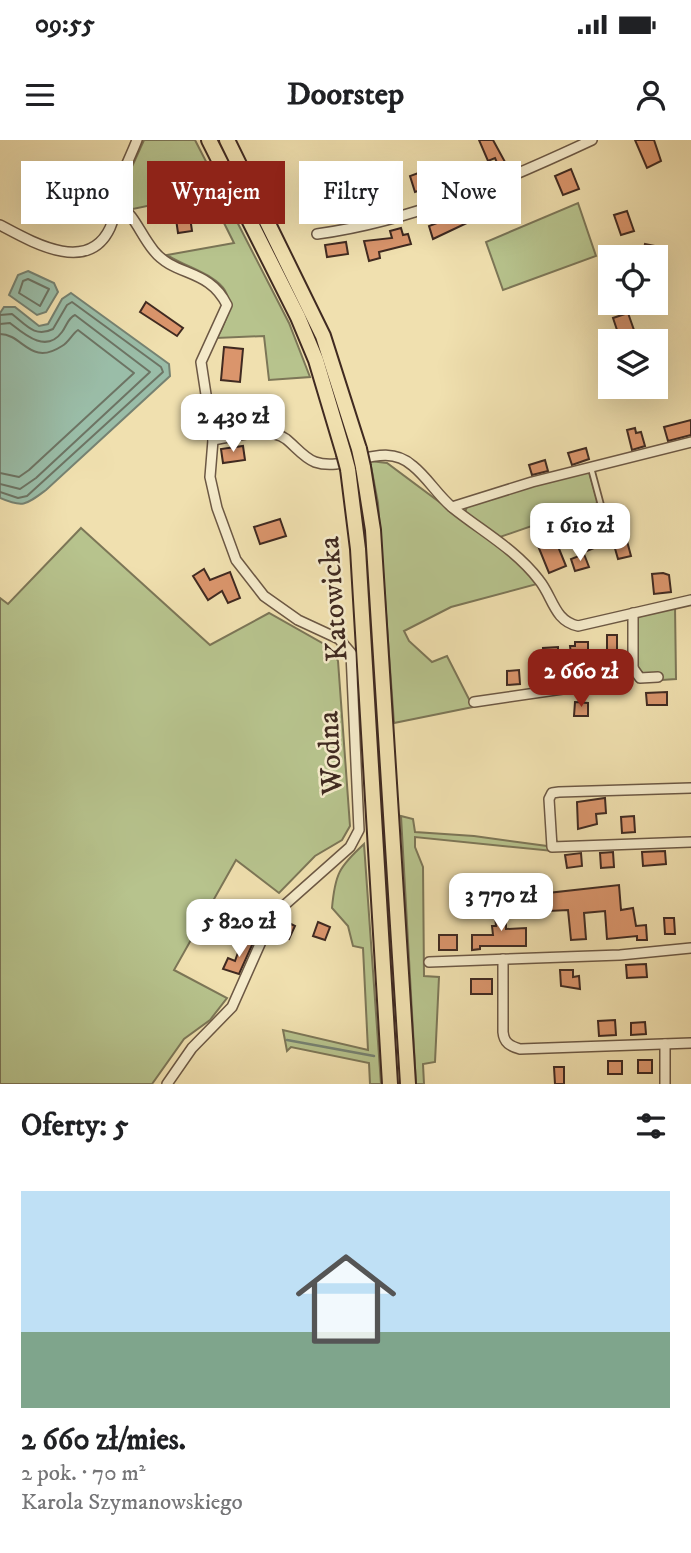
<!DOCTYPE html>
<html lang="pl">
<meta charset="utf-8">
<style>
body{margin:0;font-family:"IM FELL DW Pica",serif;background:#f6f6f6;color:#202124;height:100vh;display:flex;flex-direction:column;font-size:26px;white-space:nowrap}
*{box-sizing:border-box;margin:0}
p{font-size:23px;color:#757577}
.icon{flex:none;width:38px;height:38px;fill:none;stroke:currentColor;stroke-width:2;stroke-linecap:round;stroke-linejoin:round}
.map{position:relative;height:944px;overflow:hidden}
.drawer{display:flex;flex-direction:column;background:#fff;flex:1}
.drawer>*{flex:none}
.guide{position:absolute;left:21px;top:21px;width:649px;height:63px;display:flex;gap:14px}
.tools{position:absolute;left:598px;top:105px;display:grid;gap:14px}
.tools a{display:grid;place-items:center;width:70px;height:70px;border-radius:0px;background:#fff;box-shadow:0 7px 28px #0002;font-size:35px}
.price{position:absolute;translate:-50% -60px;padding:0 16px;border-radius:14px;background:#fff;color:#222;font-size:23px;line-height:46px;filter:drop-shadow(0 2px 4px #0008)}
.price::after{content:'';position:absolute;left:50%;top:42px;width:21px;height:16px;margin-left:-10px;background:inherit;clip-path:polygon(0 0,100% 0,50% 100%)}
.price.on{background:#8f2418;color:#fff}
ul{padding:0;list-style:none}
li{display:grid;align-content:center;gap:14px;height:371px;padding:0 21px}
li+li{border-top:2px solid #e0e0e0}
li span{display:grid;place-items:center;height:217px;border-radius:0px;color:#555}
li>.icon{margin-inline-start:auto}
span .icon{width:126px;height:126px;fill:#fffc;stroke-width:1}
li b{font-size:30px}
h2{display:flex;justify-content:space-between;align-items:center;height:84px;padding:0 21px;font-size:30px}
.chip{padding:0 24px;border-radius:0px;background:#fff;box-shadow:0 7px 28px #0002;font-size:24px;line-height:63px}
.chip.on{background:#8f2418;color:#fff}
.status{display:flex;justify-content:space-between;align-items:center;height:49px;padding:0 35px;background:#fff;direction:ltr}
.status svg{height:19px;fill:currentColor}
header{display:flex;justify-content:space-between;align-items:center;height:91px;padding:0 21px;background:#fff;font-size:32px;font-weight:700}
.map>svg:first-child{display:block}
.green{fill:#b7c38d;stroke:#7c7657;stroke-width:2}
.water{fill:#9abda8;stroke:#768272;stroke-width:2}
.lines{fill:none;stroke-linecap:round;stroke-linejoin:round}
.shore{stroke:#6d7464;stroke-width:2}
.stream{stroke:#768272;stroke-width:2.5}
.building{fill:#da956c;stroke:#402a21;stroke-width:2}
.service-casing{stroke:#6c5844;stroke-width:8}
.minor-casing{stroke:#6c5844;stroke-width:12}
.primary-casing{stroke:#402a21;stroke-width:18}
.service{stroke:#f5ebcb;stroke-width:4.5}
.minor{stroke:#f5ebcb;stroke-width:9}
.primary{stroke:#f0e0af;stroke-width:14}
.primary-bridge-casing{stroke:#402a21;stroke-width:18;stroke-linecap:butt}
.primary-bridge{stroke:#f0e0af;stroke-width:14}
.labels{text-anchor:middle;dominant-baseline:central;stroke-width:5;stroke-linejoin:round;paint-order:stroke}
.street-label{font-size:30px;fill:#402a21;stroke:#f5ebcb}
</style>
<div class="status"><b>09:55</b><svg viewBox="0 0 49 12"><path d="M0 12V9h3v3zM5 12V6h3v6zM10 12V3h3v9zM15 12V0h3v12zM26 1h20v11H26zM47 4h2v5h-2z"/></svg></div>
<header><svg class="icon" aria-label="menu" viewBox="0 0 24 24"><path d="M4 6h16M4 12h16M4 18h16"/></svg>Doorstep<svg class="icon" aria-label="person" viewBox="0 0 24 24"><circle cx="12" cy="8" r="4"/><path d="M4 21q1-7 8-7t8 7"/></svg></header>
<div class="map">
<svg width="691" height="944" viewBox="0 0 691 944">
<rect width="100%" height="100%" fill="#f0e0af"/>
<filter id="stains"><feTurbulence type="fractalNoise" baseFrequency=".00286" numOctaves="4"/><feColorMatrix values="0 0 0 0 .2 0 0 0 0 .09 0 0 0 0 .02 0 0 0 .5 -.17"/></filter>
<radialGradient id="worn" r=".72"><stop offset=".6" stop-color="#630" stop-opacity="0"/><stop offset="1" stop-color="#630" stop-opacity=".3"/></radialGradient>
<!-- green -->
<g class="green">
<path d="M144,0h51l94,183 21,54 -41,3 -5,-44 -47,2c33,-58 -11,-60 -50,-83l67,-12 -25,-50 -76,16 -9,-9 1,-18z"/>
<polygon points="578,63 596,116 503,150 486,102"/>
<polygon points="370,321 387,323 520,422 537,444 451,467 404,491 409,501 432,522 447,516 473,567 394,583 378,363"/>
<polygon points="589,332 598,363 500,397 465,373 467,366 544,342"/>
<polygon points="81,388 210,505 269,473 331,508 338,521 350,686 342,700 315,716 279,753 236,720 174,830 227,858 210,880 184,899 152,944 0,944 0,458 8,464"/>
<polygon points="675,466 676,539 662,540 661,535 639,534 636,528 638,478 644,473"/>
<polygon points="401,676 413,679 415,692 474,696 547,706 553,711 415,697 415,707 423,727 424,836 439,837 435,922 423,924 424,944 416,944"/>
<path d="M364,704l17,240h-11l-1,-21 -78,-16 -4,4 -4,-21 85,20 -5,-102 -10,-2 -5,-20 -16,-18c3,-34 7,-41 32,-64z"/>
</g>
<!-- water -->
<g class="water">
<polygon points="28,131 54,143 58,152 46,172 37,175 9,155 18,135"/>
<path d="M71,153l98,71 1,12 -124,114c-20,15 -23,18 -46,8v-185l4,-6h11l24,19 9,-2 14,-25z"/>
</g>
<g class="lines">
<!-- shore -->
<g class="shore">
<polygon points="28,139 49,149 40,166 19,153 23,141"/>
<path d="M0,175l12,-1c14,11 23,24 41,15l14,-24 5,-3 89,65 2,5 -136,124 -9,2 -18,-6"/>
<path d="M0,184l10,-1c14,11 36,31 52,9 5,-7 6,-14 13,-17l75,57 -114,106 -16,11 -20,-5"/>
<path d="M0,194c23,0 30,33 62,12 7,-4 10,-12 16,-16l56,43 -105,97 -10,7 -19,-4"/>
</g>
<!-- stream -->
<polyline class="stream" points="287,900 374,916"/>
</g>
<!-- building -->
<g class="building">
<polygon points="479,0 493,0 505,22 498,25 495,18 488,21"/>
<polygon points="635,0 654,0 661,21 647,28"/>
<polygon points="453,23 460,39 448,44 442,27"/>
<polygon points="571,29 579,49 563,55 555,36"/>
<polygon points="421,32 427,48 415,52 410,36"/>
<polygon points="63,46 76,48 73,67 61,66"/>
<polygon points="388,49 391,61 374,65 371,54"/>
<polygon points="509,49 513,61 500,66 496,54"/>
<polygon points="483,60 488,73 433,99 429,86 458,75 467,70 466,67"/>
<polygon points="189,70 192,91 178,93 175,72"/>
<polygon points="627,71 634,91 621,95 614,75"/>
<polygon points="401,88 403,95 408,94 411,104 379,112 380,118 369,121 364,101 392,98 390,91"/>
<polygon points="346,102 348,114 327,117 325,105"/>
<polygon points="645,104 660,107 658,117 642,117"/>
<polygon points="146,162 183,188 177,196 140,172"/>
<polygon points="628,173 635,193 620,199 613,178"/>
<polygon points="224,207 243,209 240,242 221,240"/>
<polygon points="245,259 248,275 233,277 230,261"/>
<polygon points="277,261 278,278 264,279 263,262"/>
<polygon points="691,280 691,295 668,301 664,287"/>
<polygon points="635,288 636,293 641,292 645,306 632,310 627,290"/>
<polygon points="243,306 245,320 223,323 221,309"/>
<polygon points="586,308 589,319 572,325 568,313"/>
<polygon points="545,320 548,331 532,335 529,325"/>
<polygon points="594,367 596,374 580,379 581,382 575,384 578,391 555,399 566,426 549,433 536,401 552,394 548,381"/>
<polygon points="280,379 286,396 260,404 254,387"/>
<polygon points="594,394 599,406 587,411 582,399"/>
<polygon points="627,401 631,416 618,419 614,405"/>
<polygon points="584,414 589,427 575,431 571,419"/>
<polygon points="204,429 210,440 230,432 240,458 228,463 222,451 208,460 193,436"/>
<polygon points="663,433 669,435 671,452 654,454 652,434"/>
<rect x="607" y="495" width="10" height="20"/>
<polygon points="575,502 588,502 588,520 575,520 575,514 571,514 570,506 575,506"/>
<polygon points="558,507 558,532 544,532 543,508"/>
<polygon points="519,530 520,544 507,545 507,531"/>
<polygon points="667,552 667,565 647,565 646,553"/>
<polygon points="575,562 588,563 588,576 574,576"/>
<polygon points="605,658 606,673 596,674 597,684 578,689 577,662"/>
<polygon points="634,676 635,692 622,693 621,677"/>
<polygon points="665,711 666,724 643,726 642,712"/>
<polygon points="613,712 614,727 601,728 600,713"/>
<polygon points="581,713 582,726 567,728 565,715"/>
<polygon points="619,745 621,770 633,768 636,786 646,785 647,800 637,800 637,796 607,799 605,771 584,773 586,799 571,800 568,770 549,771 548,753"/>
<polygon points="506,765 506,789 526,788 526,806 480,806 480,809 472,810 472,795 493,795 492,786 496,786 494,766"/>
<polygon points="664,778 674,778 675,794 665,794"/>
<polygon points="283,780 295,786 289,799 276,793"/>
<polygon points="318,782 330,787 325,800 313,796"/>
<rect x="439" y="795" width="18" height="15"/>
<polygon points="242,801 253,803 239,834 223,829 228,818 235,821"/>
<polygon points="646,824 647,837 627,838 626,825"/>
<polygon points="560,830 573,830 573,837 579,836 580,849 561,846"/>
<rect x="471" y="839" width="21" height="15"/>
<polygon points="615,880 616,895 599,896 598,881"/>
<polygon points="645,882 646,894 631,895 631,883"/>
<rect x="638" y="920" width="14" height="13"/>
<rect x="608" y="921" width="14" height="13"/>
<polygon points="554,927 564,927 564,944 555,944"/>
</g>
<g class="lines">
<!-- service casing -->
<g class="service-casing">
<polyline id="service" points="590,386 601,376 602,369 591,328"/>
</g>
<!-- minor casing -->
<g class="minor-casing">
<g id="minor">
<path d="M118,63c18,14 22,31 36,48 21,26 55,17 73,54l-26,57 12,78 -3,37 7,31 19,52 28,36 34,24 41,19 12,14 8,177 -9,17 -71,63 -11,16 -36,81 -40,41 -25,36"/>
<path d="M0,85c32,17 88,50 110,3 7,-15 6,-32 10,-48 5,-13 12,-27 17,-40"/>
<path d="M317,94c96,-13 187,-53 275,-94"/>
<path d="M213,300c20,-3 55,-14 73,-1 9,7 18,19 29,23 32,11 68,-23 98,4 15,12 25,30 40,42 30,24 62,41 86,72 14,17 15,41 39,46l113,-26"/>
<polyline points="452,367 532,342 691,302"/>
<polyline points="633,528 640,538 658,537"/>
<polyline points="474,562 625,540 633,528 633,473"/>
<polyline points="691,648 559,652 552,653 549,659 552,707 691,702"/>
<path d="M503,819v73c1,11 7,14 17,17l171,-6"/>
<polyline points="429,822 620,815 691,808"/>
<polyline points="665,904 665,944"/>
</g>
</g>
<!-- primary casing -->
<g class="primary-casing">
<g id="primary">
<polyline points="209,0 298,177 316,220 344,314"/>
<polyline points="227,0 323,196 359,309"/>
<polyline points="363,327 373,390 408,944"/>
<polyline points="348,329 358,409 390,944"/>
</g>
</g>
<!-- service -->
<use href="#service" class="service"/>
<!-- minor -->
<use href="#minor" class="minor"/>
<!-- primary -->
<use href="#primary" class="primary"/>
<!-- primary-bridge casing -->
<g class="primary-bridge-casing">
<g id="primary-bridge">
<polyline points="359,309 363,327"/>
<polyline points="344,314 348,329"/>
</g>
</g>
<!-- primary-bridge -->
<use href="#primary-bridge" class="primary-bridge"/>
</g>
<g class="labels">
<!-- street labels -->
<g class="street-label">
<text transform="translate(334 459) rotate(-94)">Katowicka</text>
<text transform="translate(331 613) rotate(-93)">Wodna</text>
</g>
</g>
<rect width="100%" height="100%" filter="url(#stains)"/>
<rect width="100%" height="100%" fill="url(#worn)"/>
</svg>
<div class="tools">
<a><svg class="icon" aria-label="locate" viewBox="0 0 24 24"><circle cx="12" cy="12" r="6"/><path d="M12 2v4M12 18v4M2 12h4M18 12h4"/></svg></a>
<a><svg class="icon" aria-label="layers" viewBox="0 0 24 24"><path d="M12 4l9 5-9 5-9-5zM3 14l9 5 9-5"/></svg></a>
</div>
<b class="price" style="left:233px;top:314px">2 430 zł</b>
<b class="price" style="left:580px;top:423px">1 610 zł</b>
<b class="price on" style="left:581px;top:569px">2 660 zł</b>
<b class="price" style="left:501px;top:793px">3 770 zł</b>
<b class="price" style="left:239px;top:819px">5 820 zł</b>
<div class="guide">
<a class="chip">Kupno</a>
<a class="chip on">Wynajem</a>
<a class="chip">Filtry</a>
<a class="chip">Nowe</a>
</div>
</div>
<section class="drawer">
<h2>Oferty: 5<svg class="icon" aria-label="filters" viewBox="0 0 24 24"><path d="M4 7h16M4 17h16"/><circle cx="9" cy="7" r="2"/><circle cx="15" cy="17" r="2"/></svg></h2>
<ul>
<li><span style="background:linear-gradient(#bfe0f5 65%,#7fa58c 0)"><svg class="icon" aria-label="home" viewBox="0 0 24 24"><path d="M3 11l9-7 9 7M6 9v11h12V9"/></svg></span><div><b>2 660 zł/mies.</b><p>2 pok. · 70 m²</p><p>Karola Szymanowskiego</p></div></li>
</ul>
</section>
